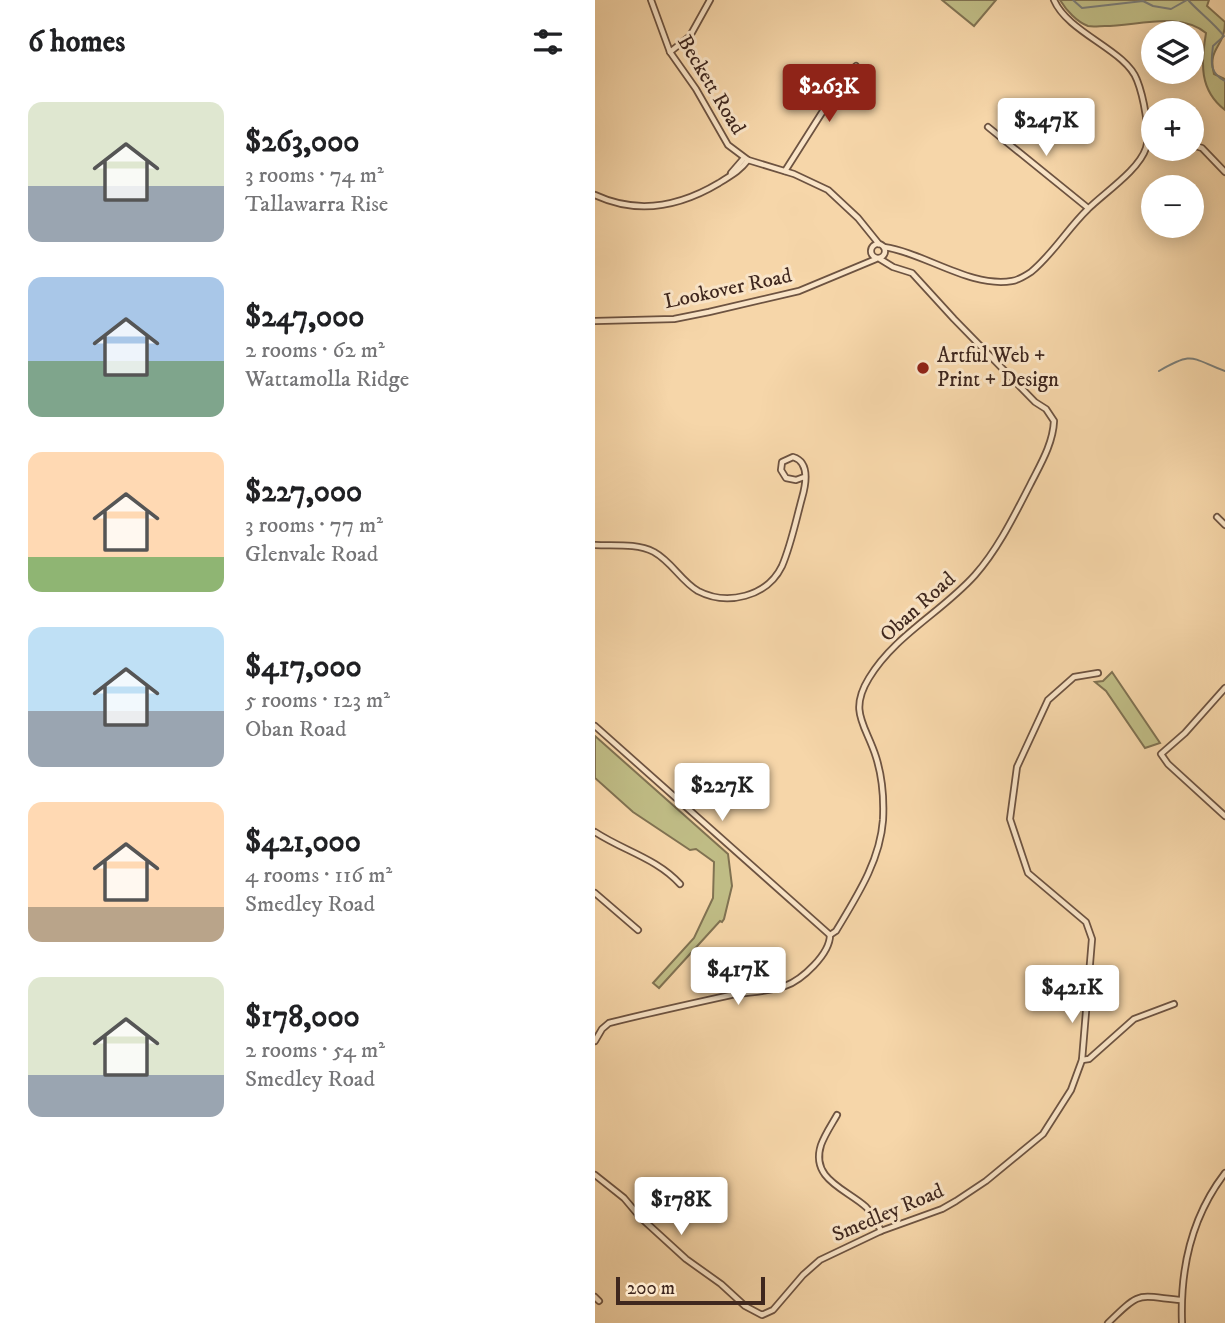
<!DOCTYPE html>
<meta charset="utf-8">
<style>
body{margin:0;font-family:"IM FELL DW Pica",serif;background:#f6f6f6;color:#202124;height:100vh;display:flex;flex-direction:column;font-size:26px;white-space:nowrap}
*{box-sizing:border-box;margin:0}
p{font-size:23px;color:#757577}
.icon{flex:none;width:38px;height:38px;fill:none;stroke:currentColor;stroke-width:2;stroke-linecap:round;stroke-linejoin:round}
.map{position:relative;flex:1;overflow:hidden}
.drawer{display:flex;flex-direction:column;background:#fff;width:595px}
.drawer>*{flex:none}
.tools{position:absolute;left:546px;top:21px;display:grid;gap:14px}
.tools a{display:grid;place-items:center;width:63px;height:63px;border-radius:50%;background:#fff;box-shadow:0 4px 18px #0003;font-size:35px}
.scale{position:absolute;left:21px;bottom:18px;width:149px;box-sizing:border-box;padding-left:7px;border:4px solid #3f271e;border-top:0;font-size:19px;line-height:24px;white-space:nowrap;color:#3f271e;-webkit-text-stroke:5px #f9e4c7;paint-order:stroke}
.price{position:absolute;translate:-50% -60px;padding:0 16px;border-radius:7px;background:#fff;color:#222;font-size:23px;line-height:46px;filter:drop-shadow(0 2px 4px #0008)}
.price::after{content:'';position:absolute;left:50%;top:42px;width:21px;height:16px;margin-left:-10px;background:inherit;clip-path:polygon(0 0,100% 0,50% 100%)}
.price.selected{background:#8f2418;color:#fff}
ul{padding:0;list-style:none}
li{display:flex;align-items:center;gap:21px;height:175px;padding:0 28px}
li span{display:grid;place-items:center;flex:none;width:196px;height:140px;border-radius:14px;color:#555}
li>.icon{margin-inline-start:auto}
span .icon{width:84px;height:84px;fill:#fffc;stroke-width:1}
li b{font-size:30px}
h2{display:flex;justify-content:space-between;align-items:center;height:84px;padding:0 28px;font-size:30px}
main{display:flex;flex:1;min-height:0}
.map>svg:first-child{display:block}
.green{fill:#c0bd86;stroke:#807252;stroke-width:2}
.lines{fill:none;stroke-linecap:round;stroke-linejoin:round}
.stream{stroke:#7a7d78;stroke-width:2}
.minor-casing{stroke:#6d5341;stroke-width:8}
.minor{stroke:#f9e4c7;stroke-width:4.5}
.poi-dot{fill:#8f2418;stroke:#f9e4c7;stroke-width:2.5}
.labels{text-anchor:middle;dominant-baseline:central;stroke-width:6;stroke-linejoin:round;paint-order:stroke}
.street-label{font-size:21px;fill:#3f271e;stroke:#f9e4c7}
.poi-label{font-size:21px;fill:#3f271e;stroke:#f9e4c7;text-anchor:start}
</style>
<main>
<section class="drawer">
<h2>6 homes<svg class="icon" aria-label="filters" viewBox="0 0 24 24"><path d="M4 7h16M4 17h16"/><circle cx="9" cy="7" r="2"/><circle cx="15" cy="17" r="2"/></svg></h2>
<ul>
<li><span style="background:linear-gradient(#dfe7d0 60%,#9aa5b1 0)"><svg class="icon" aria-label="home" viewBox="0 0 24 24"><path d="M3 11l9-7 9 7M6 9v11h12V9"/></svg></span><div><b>$263,000</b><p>3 rooms · 74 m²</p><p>Tallawarra Rise</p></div></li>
<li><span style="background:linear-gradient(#a9c7e8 60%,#7fa58c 0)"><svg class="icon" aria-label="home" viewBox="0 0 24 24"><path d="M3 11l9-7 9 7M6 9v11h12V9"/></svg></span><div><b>$247,000</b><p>2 rooms · 62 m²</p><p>Wattamolla Ridge</p></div></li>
<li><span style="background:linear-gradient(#ffd9b3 75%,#8fb573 0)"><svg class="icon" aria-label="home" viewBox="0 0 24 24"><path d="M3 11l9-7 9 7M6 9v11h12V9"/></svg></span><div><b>$227,000</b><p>3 rooms · 77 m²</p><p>Glenvale Road</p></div></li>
<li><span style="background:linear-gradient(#bfe0f5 60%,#9aa5b1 0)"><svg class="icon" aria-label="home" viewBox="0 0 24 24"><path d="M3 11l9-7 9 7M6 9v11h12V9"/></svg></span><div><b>$417,000</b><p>5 rooms · 123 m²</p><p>Oban Road</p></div></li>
<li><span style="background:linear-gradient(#ffd9b3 75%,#b9a48a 0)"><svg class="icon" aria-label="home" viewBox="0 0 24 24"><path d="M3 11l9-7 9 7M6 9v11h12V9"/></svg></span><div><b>$421,000</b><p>4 rooms · 116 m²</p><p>Smedley Road</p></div></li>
<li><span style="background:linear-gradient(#dfe7d0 70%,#9aa5b1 0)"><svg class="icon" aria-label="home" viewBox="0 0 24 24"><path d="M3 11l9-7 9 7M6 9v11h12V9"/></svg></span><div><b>$178,000</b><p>2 rooms · 54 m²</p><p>Smedley Road</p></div></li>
</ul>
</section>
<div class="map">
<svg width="630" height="1323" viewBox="0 0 630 1323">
<rect width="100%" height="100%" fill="#f6d6a9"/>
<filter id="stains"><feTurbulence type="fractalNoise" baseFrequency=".00286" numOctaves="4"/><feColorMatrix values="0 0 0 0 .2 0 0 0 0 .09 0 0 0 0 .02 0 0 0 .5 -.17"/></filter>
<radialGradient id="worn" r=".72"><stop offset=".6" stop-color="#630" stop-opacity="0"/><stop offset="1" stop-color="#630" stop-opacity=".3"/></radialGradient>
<!-- green -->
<g class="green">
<polygon points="347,0 401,0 379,26"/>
<path d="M465,0h149l-2,6 18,16c0,26 -18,25 -11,52l11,5v31c-26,-20 -24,-47 -19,-77 -26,-22 -70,-7 -101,-7 -5,0 -12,1 -17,0 -11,-4 -22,-16 -28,-26z"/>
<polygon points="517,672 565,743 550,748 511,691 500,682 508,681"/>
<polygon points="0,736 133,854 137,886 129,919 127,922 125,921 64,988 58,983 99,938 118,898 119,862 101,849 95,850 38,812 0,778"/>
</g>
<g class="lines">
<!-- stream -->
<g class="stream">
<polyline points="478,0 487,8 548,1 558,6 576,9 592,0"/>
<path d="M594,1c11,12 24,21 35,35l-11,10c-2,16 -4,27 12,35"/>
<path d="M564,371c35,-20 31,-13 66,0"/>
</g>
<!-- minor casing -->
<g class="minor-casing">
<g id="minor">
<polyline points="56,0 75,52 101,89 133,145 153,160 199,174 233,190 263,218 284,244"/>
<polyline points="75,52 95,36 115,0"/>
<polyline points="393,127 493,208"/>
<polyline points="597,145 607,148 630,172"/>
<polyline points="190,171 247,81 261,66"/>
<polyline points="136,173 149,158"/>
<path d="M0,195c43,20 84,12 124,-12 11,-7 21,-12 29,-23"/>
<circle cx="283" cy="251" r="7"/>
<path d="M289,247c41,6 86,41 128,34 7,-1 13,-5 19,-9 22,-18 37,-44 57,-63 16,-16 51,-39 58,-61 5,-15 -3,-53 -9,-68 -11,-30 -69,-47 -83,-80"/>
<polyline points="0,321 79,319 114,312 204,291 281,259"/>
<polyline points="622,517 630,525"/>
<path d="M0,545c19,1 41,-2 59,7 18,10 27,29 44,39 29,15 69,6 84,-25 9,-21 14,-46 20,-68 4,-14 8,-36 -9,-41l-11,5 -1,8 5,8 10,2 8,-3"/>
<polyline points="630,688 590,733 566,754 573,764 630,816"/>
<polyline points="0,726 235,935"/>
<path d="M0,832c29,19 61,26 85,52"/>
<polyline points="0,893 43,930"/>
<path d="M0,1041l7,-12 7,-6c40,-10 81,-19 122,-28 17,-3 37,-3 54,-9 17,-6 45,-32 45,-51l6,-4c21,-35 44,-70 47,-111 1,-20 -1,-44 -7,-63 -10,-32 -28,-45 -7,-79 26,-43 73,-66 106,-103 23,-26 39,-59 55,-90 10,-20 23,-41 24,-64l-8,-12 -11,-7 -81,-83 -42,-46 -19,-6 -13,-8"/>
<polyline points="487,1060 494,1059 539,1019 579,1004"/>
<path d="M242,1115c-5,9 -12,19 -16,30 -11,34 25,44 45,62 7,7 11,15 15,24"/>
<polyline points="0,1175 29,1198 45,1217 91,1259 126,1284 150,1306 167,1315 178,1310 208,1275 225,1260 286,1231 347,1209 361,1201 391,1181 448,1134 476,1090 487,1060 497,939 491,922 433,873 415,819 422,767 453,700 479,677 503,673"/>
<polyline points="0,1297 4,1301"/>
<path d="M513,1323c34,-33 28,-27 73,-23"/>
<path d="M587,1323c-2,-54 10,-107 43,-150"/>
</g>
</g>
<!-- minor -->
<use href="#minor" class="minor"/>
</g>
<!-- markers -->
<circle class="poi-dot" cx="328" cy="368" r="7"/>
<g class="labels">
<!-- street labels -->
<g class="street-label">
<text transform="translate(116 85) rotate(59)">Beckett Road</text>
<text transform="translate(133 289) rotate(-12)">Lookover Road</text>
<text transform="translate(323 607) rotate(-42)">Oban Road</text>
<text transform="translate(293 1213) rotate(-23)">Smedley Road</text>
</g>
<!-- poi labels -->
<g class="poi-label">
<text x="342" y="356">Artful Web +<tspan x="342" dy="24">Print + Design</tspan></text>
</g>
</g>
<rect width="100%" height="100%" filter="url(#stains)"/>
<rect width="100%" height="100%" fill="url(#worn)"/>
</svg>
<div class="tools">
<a><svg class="icon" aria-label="layers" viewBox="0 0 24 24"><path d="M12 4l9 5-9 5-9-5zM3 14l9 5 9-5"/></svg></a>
<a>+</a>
<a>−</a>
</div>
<div class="scale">200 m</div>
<b class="price selected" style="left:234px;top:124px">$263K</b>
<b class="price" style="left:451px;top:158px">$247K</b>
<b class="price" style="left:127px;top:823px">$227K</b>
<b class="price" style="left:143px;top:1007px">$417K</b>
<b class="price" style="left:477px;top:1025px">$421K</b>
<b class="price" style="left:86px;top:1237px">$178K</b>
</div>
</main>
